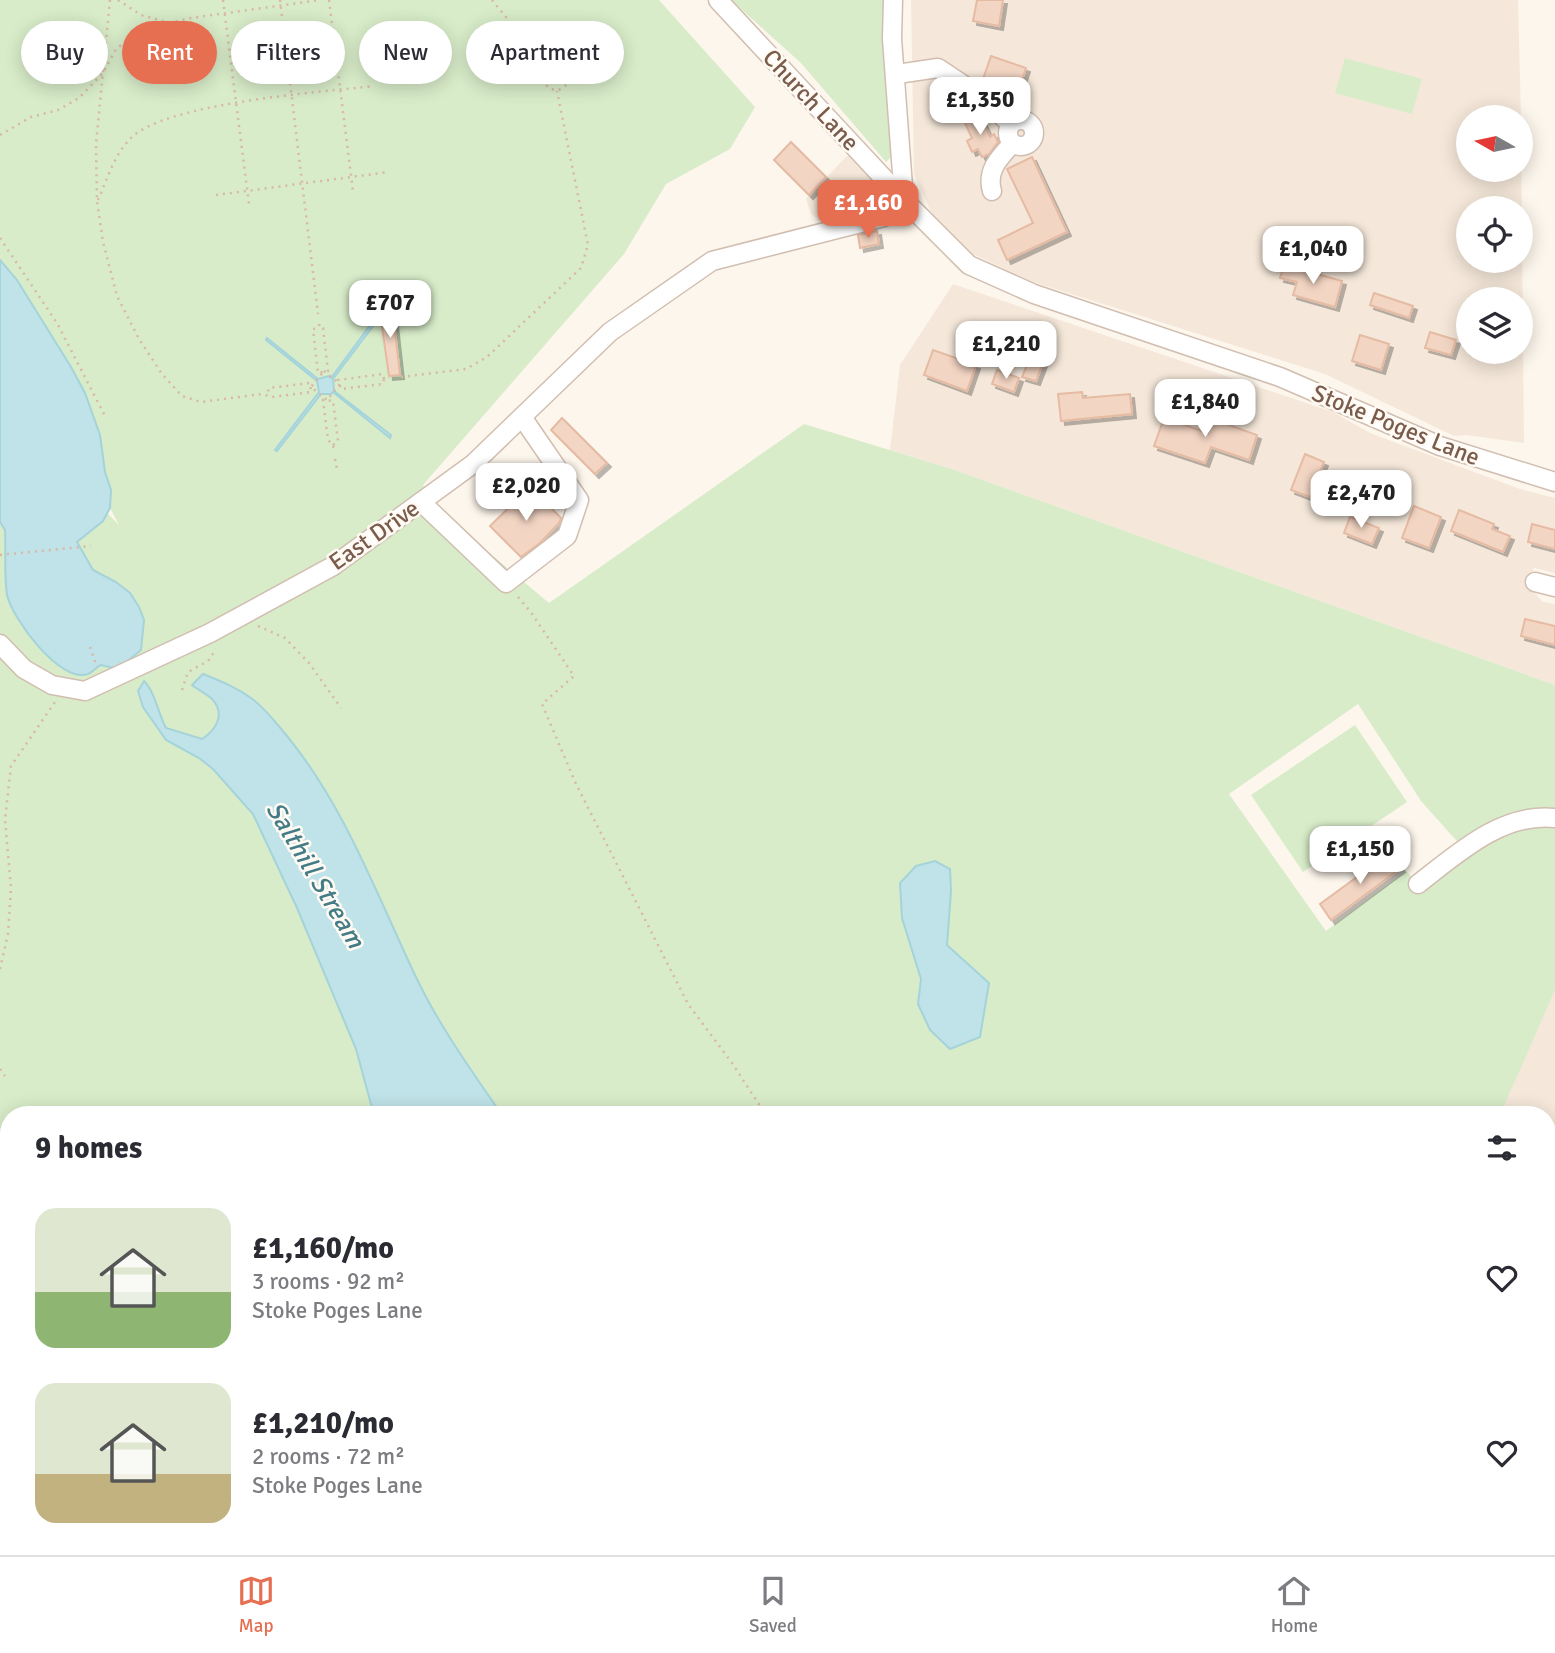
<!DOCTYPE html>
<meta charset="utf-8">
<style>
body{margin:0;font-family:Signika,sans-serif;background:#f7f7f7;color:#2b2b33;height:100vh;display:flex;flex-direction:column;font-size:26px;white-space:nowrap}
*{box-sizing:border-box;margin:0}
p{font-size:23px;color:#7c7c81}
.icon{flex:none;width:38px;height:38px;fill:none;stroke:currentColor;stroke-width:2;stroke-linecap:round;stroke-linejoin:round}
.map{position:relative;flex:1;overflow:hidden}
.details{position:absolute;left:0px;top:1106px;width:1556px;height:450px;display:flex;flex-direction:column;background:#fff;border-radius:28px 28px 0 0;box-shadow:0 4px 18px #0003}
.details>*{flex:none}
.hud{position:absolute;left:21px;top:21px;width:700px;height:63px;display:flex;gap:14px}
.needle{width:46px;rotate:279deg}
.fabs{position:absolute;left:1456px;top:105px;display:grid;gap:14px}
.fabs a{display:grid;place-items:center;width:77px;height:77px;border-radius:50%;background:#fff;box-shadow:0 4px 18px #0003;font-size:35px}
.price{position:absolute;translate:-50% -60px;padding:0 16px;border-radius:14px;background:#fff;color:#222;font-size:23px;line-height:46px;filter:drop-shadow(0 2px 4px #0008)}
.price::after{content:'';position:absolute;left:50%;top:42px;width:21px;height:16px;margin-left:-10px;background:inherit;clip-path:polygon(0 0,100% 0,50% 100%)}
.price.current{background:#e76f51;color:#fff}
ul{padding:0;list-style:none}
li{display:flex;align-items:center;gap:21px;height:175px;padding:0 35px}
li span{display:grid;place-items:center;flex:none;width:196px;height:140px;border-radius:21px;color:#555}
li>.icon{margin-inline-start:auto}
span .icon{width:84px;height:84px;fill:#fffc;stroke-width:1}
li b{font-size:30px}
h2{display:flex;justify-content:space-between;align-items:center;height:84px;padding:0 35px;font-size:30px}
.pill{padding:0 24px;border-radius:32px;background:#fff;box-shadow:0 4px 18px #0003;font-size:24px;line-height:63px}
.pill.current{background:#e76f51;color:#fff}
.tabs{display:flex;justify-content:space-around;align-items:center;height:98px;border-top:2px solid #e1e1e2;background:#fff;font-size:19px;color:#7c7c81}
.tabs a{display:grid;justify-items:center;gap:4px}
.tabs .current{color:#e76f51}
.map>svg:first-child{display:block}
.residential{fill:#f5e8da;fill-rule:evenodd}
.green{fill:#d8ecc9;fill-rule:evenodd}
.water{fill:#bfe3e8;stroke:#a5d3da;stroke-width:2}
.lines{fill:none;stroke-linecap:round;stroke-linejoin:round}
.stream{stroke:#a5d3da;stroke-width:5}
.building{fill:#f3d5c3;stroke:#e6bba3;stroke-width:2;filter:url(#shadow)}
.minor-casing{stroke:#d1beb0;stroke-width:21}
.path{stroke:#d9b8a5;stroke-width:2.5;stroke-dasharray:2 5;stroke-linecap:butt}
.minor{stroke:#fff;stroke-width:18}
.labels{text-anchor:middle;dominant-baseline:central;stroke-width:5;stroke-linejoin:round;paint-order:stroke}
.street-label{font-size:24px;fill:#7a5c4d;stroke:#fffaf3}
.water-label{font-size:26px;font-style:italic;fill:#437c86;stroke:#fffaf3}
</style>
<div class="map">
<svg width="1555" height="1555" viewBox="0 0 1555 1555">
<defs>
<filter id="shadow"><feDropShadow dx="4" dy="4" stdDeviation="0" flood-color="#0004"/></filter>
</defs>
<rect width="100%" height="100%" fill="#fdf6ec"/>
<!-- residential -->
<g class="residential">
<path d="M911,0h607l3,117h-53v53h53v-42l3,315 -58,-8 -12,1 -129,-62 -295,-93 -57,-27 -42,-42 -17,-38zM1468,208h53v53h-53zM1468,299h53v53h-53z"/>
<polygon points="852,154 882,188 885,196 878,203 858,211 856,202 847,205 842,217 817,221 817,218 811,214 806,199 846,157"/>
<polygon points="953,284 1333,412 1370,433 1520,489 1555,498 1555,573 1534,568 1529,587 1543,602 1555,604 1555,685 952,469 890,450 900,365"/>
<polygon points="1555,989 1555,1186 1547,1203 1547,1115 1498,1115"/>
<polygon points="1555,1322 1555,1555 1442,1555 1446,1547 1547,1547 1547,1339"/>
<polygon points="1303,1547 1381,1547 1377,1555 1298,1555"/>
</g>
<!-- green -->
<g class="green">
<path d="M0,0h659l96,107 -25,42 -64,35 -42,70 -201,231 14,24 112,94 255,-179 148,45 603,216v305l-55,125h-1491v432h1294l-5,8h-1298v-1151l119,121 -9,-17 1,-18 -40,-123 -54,-87 -17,-20zM1358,704l63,97 43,48 -46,35 -12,-13 -80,60 -97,-137z"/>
<polygon points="731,0 886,0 897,151 886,162 801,63"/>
<polygon points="1345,58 1422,79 1412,114 1335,93"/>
<polygon points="1355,725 1407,802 1303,872 1251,795"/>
</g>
<!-- water -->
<g class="water">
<path d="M0,260l17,20 54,87 14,26 15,42 5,37 6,18 -1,18 -7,13 -26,21 16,28 23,12 14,11 9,14 5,13 -3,30 -23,19 -17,-4c-5,2 -9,8 -13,9 -28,10 -76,-56 -81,-79 -3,-20 -1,-43 -2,-65l-5,-8z"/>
<polygon points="374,320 376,322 333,379 334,391 391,435 390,438 333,392 331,394 321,394 277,451 275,450 319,392 317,381 266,340 267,338 318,379 329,376 331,378"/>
<path d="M203,674c17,7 33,13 48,24 14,10 25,25 36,38 58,71 89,157 128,239 23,49 56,95 87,140h-128l-18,-66 -59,-141 -44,-94 -40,-45 -14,-11 -33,-18 -23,-33 -5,-16 6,-10c11,11 14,32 22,47l36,11c14,-9 24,-25 10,-40 -5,-5 -14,-9 -20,-14z"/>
<polygon points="935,861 950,869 951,891 947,945 989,983 980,1037 950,1049 930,1030 918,1004 921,979 902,918 900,883 916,866"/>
</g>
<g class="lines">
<!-- stream -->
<polyline class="stream" points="788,1547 790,1555"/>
</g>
<!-- building -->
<g class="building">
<polygon points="977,0 1003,0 999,26 973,21"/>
<polygon points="991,56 1026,68 1017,94 982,82"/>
<polygon points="980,116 990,137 994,134 998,142 989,154 982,157 978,149 972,152 967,141 972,138 965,123"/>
<polygon points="791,142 826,177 809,195 774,160"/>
<polygon points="1032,157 1067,232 1007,260 998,240 1033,223 1007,169"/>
<polygon points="863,185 864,192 869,191 872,208 852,213 850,203 844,204 841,190"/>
<polygon points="877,231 879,244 860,248 858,235"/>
<polygon points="1284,265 1342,281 1335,307 1293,295 1297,282 1280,278"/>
<polygon points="1374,293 1413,306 1409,318 1370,305"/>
<polygon points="392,305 400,375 389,376 379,306"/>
<polygon points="1430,332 1456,340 1451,355 1425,348"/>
<polygon points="1360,335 1389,344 1381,370 1352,361"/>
<polygon points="933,350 976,365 967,391 924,375"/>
<polygon points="1031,355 1044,360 1036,381 1022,377"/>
<polygon points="997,370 1019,378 1014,392 992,384"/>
<polygon points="1082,392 1083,398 1130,394 1132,414 1061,421 1058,394"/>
<polygon points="1216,410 1229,415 1226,424 1257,435 1249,460 1211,447 1205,463 1154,446 1164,418 1208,433"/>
<polygon points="562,418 607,463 595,474 551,430"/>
<polygon points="1305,454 1324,462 1310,497 1291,490"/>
<polygon points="530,487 561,518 559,523 540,543 521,557 490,526"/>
<polygon points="1414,506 1441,517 1429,548 1402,538"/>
<polygon points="1459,510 1494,524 1492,529 1510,536 1503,552 1451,531"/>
<polygon points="1350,517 1379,528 1372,544 1344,533"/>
<polygon points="1532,524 1555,530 1555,549 1528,542"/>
<polygon points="1525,619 1555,626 1555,645 1521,636"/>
<polygon points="1390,853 1401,868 1331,920 1320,904"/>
</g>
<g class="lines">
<!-- minor casing -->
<g class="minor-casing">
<g id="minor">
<polyline points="718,0 904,200 969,265 1034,294 1280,377 1440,446 1555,482"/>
<polyline points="893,0 892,39 904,200"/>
<polyline points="897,74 938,68 974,92 1011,124"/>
<circle cx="1021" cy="133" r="13"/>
<path d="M992,191c-6,-20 7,-33 20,-47"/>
<polyline points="421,502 506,583 567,536 579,500 522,417"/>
<polyline points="1535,582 1555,587"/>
<polyline points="0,644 24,669 52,685 85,691 210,633 333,566 473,464 610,332 712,261 884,217 904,200"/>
<path d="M1418,884c39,-30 84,-72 137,-66"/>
<polyline points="1547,1234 1555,1217"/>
<polyline points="1392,1555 1396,1547"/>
</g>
</g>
<!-- path -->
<g class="path">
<polyline points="110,0 96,144 97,201 103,242 117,296 139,339 162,374 182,396 201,402 262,394 272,397 311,392 310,383 269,388 267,394"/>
<polyline points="118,0 141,15 166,22"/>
<polyline points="223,0 249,204"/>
<polyline points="280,0 318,314"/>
<polyline points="329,0 353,191"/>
<polyline points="492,0 549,69"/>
<circle cx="556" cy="78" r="12"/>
<polyline points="0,135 31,117 58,110 79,98 103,73 116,49 143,29 191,18 320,0"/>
<polyline points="216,195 389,172"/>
<path d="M98,200c9,-20 16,-45 32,-61 33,-36 192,-47 244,-53"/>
<polyline points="0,238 57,323 105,416"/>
<polyline points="319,324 320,328 323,328 328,371 318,373 313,329 320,328"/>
<polygon points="324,371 340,384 327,400 311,387"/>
<polyline points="401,377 466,369 487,357 581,268 588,245 557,91"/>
<polyline points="384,379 383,374 338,380 341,389 383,384 384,379 389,378"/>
<polyline points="333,445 338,441 333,401 323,400 328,440 333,445 334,450"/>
<polyline points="335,459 337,469"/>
<polyline points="0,555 91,546"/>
<polyline points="518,597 530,611 574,676 542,704 576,784 688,1004 732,1063 766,1115"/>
<polyline points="258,626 285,638 309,663 341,708"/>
<polyline points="90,647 97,667"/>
<polyline points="182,690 188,672 208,661 216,649"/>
<polyline points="0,969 8,934 11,888 5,820 11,766 55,702"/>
<polyline points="0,1069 5,1076"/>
<polyline points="0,1164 9,1177"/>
<polyline points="0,1216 9,1208"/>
<polyline points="1547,1332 1555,1316"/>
<polyline points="669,1547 692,1555"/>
<polyline points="150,1555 156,1547"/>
<polyline points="844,1555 844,1547"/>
<polyline points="1439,1555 1443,1547"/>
</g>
<!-- minor -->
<use href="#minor" class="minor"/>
</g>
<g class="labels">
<!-- street labels -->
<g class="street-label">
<text transform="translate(811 100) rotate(47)">Church Lane</text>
<text transform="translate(1396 425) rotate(22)">Stoke Poges Lane</text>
<text transform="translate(374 535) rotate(-35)">East Drive</text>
</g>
<!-- water labels -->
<g class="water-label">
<text transform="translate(315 875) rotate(59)">Salthill Stream</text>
</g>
</g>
</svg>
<div class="fabs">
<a><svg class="needle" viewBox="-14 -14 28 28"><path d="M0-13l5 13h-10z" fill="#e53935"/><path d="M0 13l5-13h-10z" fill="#7c7c81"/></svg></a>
<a><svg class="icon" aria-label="locate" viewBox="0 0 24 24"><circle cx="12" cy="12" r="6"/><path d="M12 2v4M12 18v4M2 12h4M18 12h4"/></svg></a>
<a><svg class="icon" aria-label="layers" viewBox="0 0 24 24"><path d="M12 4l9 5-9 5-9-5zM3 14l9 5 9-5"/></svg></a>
</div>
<b class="price" style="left:980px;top:137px">£1,350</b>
<b class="price current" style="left:868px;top:240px">£1,160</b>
<b class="price" style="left:1313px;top:286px">£1,040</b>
<b class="price" style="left:390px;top:340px">£707</b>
<b class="price" style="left:1006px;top:381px">£1,210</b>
<b class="price" style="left:1205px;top:439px">£1,840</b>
<b class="price" style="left:526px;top:523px">£2,020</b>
<b class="price" style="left:1361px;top:530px">£2,470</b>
<b class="price" style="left:1360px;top:886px">£1,150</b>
<div class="hud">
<a class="pill">Buy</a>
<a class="pill current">Rent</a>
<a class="pill">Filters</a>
<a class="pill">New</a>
<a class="pill">Apartment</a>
</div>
<section class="details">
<h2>9 homes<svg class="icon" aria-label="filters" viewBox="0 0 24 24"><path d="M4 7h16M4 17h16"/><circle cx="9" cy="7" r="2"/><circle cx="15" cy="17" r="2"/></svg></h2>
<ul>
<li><span style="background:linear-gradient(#dfe7d0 60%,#8fb573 0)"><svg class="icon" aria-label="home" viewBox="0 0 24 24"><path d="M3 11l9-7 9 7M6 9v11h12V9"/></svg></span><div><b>£1,160/mo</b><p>3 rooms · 92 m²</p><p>Stoke Poges Lane</p></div><svg class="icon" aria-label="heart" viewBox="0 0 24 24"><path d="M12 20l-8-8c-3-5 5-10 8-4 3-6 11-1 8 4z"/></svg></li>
<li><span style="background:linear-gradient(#dfe7d0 65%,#c2b280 0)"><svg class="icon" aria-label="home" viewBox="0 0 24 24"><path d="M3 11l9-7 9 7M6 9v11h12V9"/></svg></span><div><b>£1,210/mo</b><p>2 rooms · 72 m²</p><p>Stoke Poges Lane</p></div><svg class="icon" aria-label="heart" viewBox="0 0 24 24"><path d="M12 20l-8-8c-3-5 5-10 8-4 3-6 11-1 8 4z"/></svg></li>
</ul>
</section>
</div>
<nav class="tabs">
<a class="current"><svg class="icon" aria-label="map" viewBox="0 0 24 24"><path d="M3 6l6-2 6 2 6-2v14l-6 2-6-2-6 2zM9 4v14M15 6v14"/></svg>Map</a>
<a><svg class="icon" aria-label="saved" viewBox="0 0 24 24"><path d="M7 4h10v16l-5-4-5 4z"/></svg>Saved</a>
<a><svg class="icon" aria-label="home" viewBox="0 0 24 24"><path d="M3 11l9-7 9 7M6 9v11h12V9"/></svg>Home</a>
</nav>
